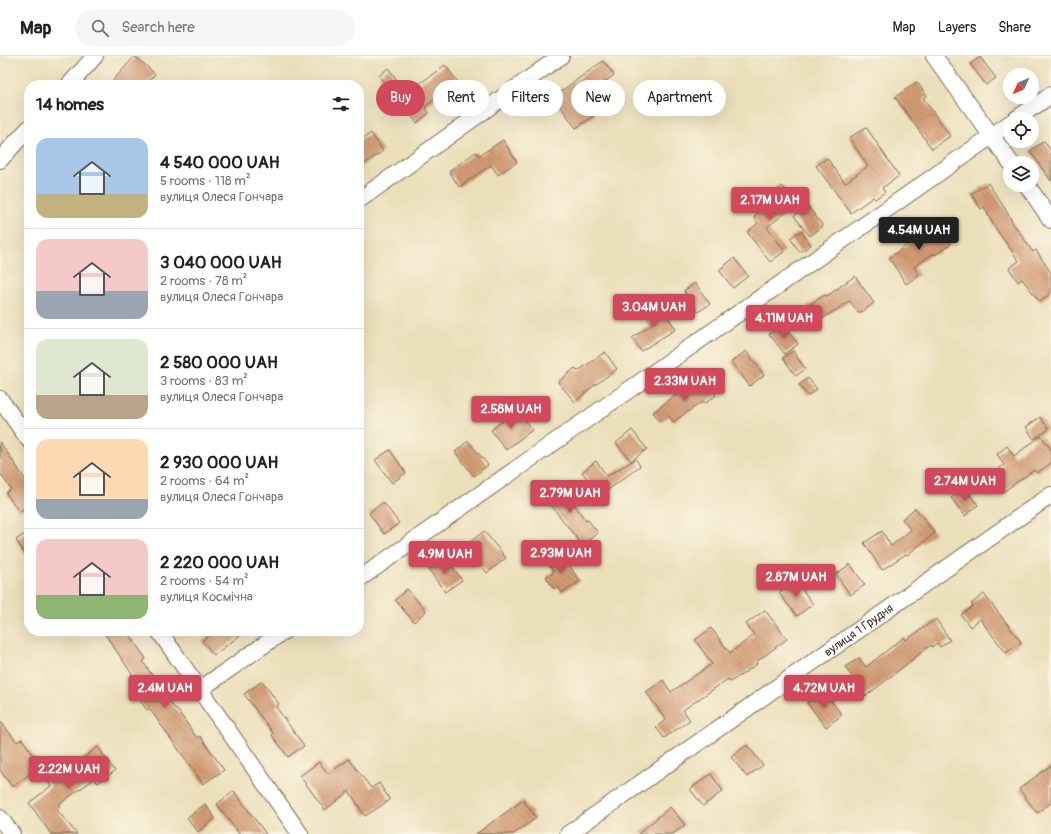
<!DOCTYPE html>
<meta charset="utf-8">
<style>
body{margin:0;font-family:Pangolin,sans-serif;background:#f6f6f6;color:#202124;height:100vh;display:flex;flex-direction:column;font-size:15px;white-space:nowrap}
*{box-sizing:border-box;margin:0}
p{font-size:13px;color:#757577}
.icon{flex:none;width:22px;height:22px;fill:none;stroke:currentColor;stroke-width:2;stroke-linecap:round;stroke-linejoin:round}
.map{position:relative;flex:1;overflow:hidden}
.sheet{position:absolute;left:24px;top:24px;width:340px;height:556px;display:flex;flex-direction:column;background:#fff;border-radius:16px;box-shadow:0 4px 16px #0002}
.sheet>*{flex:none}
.hud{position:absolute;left:376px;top:24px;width:380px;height:36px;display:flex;gap:8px}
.needle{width:26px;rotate:225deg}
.tools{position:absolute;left:1003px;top:12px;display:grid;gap:8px}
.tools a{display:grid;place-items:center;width:36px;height:36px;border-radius:50%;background:#fff;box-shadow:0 4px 16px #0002;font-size:20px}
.price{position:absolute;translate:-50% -34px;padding:0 9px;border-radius:4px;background:#d1495b;color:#fff;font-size:13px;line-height:26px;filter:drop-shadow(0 1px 2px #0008)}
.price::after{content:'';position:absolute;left:50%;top:24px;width:12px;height:9px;margin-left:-6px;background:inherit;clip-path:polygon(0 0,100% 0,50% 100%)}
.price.active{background:#222;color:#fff}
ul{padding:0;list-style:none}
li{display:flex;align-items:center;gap:12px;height:100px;padding:0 12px}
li+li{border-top:1px solid #e0e0e0}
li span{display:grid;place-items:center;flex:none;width:112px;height:80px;border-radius:12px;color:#555}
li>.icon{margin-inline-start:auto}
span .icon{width:48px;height:48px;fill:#fffc;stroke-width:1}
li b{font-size:17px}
h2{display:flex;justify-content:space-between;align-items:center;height:48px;padding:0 12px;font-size:17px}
.pill{padding:0 14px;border-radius:18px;background:#fff;box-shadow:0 4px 16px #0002;font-size:14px;line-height:36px}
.pill.active{background:#d1495b;color:#fff}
header{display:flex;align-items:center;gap:24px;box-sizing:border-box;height:56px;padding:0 20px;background:#fff;border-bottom:1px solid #e0e0e0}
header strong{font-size:19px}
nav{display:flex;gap:22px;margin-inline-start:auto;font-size:14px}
.search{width:280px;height:36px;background:#f6f6f6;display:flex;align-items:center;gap:10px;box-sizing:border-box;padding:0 14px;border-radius:22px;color:#757577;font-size:15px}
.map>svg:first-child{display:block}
.building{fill:url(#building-back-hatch)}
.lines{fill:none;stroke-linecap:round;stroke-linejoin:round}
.street-casing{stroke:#796955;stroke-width:18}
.street{stroke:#fff;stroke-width:16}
.labels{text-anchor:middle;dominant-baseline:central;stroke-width:3.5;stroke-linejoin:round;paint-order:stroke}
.street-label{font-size:12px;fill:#3b2a1e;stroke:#fcf5e5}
</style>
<header>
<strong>Map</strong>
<div class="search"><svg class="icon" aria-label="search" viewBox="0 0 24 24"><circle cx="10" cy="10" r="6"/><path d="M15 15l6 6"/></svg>Search here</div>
<nav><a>Map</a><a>Layers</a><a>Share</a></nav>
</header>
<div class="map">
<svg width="1051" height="778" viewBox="0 0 1051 778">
<defs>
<pattern id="building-back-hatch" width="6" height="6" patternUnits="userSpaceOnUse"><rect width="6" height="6" fill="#d39b73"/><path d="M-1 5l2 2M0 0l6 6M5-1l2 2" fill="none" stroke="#ac7f5e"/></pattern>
</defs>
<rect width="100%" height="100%" fill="#fcf5e5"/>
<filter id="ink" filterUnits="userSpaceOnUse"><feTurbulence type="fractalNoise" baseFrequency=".025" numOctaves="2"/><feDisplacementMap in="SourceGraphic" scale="8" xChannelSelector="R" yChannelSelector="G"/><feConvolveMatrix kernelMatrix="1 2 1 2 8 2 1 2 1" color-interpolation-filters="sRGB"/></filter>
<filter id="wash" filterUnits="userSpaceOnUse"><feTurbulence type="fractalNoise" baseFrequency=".012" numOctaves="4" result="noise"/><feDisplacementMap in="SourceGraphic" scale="16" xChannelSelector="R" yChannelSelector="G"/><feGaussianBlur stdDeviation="0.9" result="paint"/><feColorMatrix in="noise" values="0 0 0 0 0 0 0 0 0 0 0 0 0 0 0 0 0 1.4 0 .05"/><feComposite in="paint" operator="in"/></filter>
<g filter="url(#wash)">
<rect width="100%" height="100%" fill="#ebdfba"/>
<g id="blocks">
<!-- building -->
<g class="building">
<polygon points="135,0 155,18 145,29 109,29"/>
<polygon points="980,1 996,22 986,29 970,8"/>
<polygon points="603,5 614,19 583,42 595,59 576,72 553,41"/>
<polygon points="445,9 458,26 425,51 429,57 417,67 379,20 388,12 407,37"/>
<polygon points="917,26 927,40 923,42 950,80 932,93 895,41"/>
<polygon points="866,71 899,120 882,132 885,136 875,143 873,141 851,157 816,110 827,102 845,127 868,110 849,82"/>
<polygon points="371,77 383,95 359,112 359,85"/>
<polygon points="503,84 517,106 498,119 491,109 459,131 449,115 476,96 479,100"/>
<polygon points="1044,85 1051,95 1051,125 1030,95"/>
<polygon points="988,127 1004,151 1014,169 1033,196 1036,194 1051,217 1051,237 1040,246 1022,223 1018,226 1009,212 1019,205 994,170 984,151 981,153 971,138"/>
<polygon points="782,130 797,148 767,171 785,195 770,206 747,176 758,167 754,161 757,158 750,150 764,139 766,142"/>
<polygon points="807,149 823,170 810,180 794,160"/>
<polygon points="934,165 951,188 935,199 934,197 914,211 919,219 906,228 889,202 921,179 919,176"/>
<polygon points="801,175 811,189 800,196 790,182"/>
<polygon points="734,202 748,220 733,232 719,214"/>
<polygon points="855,220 874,247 862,256 862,255 858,257 850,245 817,266 807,250 825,239 827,240"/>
<polygon points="695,227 710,248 698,256 684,235"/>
<polygon points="659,248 676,273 641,295 632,282 652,268 645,258"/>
<polygon points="782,268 798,288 785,298 769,278"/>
<polygon points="746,295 764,319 750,330 731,306"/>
<polygon points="793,295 805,313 796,320 783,302"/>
<polygon points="605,296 617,313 591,332 575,346 558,326 575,312 578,315"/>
<polygon points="808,322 817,333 808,340 799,329"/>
<polygon points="705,324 716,339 704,348 702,346 673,366 669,360 660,366 653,356 680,336 683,340"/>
<polygon points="513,357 515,360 520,357 532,374 506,394 491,374"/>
<polygon points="1040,361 1049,373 1034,383 1026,371"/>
<polygon points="632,374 647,393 631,405 616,387"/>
<polygon points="1041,380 1051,393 1051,407 1037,417 1034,414 1003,436 991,418 1004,409 997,398 1007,390 1014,400"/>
<polygon points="468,385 488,409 474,420 455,396"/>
<polygon points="0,386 29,429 29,449 19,456 6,437 11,433 0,417"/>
<polygon points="390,394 406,417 392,427 375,404"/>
<polygon points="636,403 640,410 600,440 582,416 596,405 607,420"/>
<polygon points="559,427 586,465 588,464 598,477 582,489 543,439"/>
<polygon points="964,432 978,449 965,460 951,442"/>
<polygon points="383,446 399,467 384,478 369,457"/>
<polygon points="915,452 935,477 907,499 906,498 882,514 864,487 882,475 891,490 911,474 902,463"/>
<polygon points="29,475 29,504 16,484"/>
<polygon points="484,475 506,502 487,517 465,490"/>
<polygon points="560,496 580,525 562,537 558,531 554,533 546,521 554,516 546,505"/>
<polygon points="445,502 462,524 445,536 429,514"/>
<polygon points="850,508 865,529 850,539 836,518"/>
<polygon points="796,525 813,548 797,560 779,537"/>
<polygon points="407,533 426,555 414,566 395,544"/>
<polygon points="984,538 1021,586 1006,597 980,563 970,571 961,559 973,550 971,548"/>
<polygon points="765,554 787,583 756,606 757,608 746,616 730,626 728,623 683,654 690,664 664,682 656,671 666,664 646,636 663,624 671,636 712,608 695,584 711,572 730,597 754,579 746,568"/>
<polygon points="936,563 950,584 940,591 937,587 932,591 931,589 866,640 845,611 859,602 866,611 904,581 906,584"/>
<polygon points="103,575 127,575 146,603 143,606 175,653 176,652 197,682 200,680 224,714 203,728 149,652 147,654 133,635 140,630"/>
<polygon points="215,575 246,575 214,599 202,585"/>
<polygon points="262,625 279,648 276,651 304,690 288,701 272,679 273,677 244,638"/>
<polygon points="823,634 842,659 826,671 807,647"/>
<polygon points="0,665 17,686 22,683 41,710 12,731 0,714"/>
<polygon points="747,689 763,709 747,721 731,701"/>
<polygon points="98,691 115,715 98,727 94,723 58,749 60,751 57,754 77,778 51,778 29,747 51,730 48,726 63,715 64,716"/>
<polygon points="349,703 371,732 379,727 390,744 365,760 349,735 325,754 300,720 319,706 328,718"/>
<polygon points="1051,709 1051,747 1037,757 1019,733"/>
<polygon points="711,718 723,735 703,750 690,733"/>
<polygon points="234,735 266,778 239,778 217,748"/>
<polygon points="523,744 536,762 514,778 476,778"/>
<polygon points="205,748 215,762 198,776 187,762"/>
<polygon points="670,751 685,769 673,778 638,778"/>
</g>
</g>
</g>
<g filter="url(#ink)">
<use href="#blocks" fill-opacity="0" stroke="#796955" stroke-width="1"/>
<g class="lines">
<!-- street casing -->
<g class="street-casing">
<g id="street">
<polyline points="934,0 1011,107"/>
<polyline points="69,29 95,0"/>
<polyline points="1016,63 1051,39"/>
<polyline points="0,104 29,72"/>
<polyline points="1027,129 1051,164"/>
<polyline points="359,144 561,0"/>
<polyline points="0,343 29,384"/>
<polyline points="359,523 1010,67"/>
<polyline points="159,575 300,778"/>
<polyline points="199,634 284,575"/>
<polyline points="0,762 12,778"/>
<path id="s1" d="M568,778l483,-339"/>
</g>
</g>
<!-- street -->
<use href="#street" class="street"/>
</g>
</g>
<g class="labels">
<!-- street labels -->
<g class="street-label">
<text stroke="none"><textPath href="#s1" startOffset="355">вулиця 1 Грудня</textPath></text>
</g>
</g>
</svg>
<div class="tools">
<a><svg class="needle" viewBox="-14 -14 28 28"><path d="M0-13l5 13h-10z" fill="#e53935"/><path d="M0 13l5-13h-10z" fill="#757577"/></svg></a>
<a><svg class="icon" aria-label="locate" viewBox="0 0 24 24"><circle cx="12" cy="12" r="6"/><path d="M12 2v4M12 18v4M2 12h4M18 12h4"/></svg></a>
<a><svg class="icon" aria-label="layers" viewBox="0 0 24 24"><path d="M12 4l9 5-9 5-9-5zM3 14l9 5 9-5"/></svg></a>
</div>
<b class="price" style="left:770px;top:165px">2.17M UAH</b>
<b class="price active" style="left:919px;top:195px">4.54M UAH</b>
<b class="price" style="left:654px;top:272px">3.04M UAH</b>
<b class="price" style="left:784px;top:283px">4.11M UAH</b>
<b class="price" style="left:685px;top:346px">2.33M UAH</b>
<b class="price" style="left:511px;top:374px">2.58M UAH</b>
<b class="price" style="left:965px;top:446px">2.74M UAH</b>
<b class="price" style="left:570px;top:458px">2.79M UAH</b>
<b class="price" style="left:561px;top:518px">2.93M UAH</b>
<b class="price" style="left:445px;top:519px">4.9M UAH</b>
<b class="price" style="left:796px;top:542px">2.87M UAH</b>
<b class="price" style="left:165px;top:653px">2.4M UAH</b>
<b class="price" style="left:824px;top:653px">4.72M UAH</b>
<b class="price" style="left:69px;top:734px">2.22M UAH</b>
<div class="hud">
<a class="pill active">Buy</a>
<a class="pill">Rent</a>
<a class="pill">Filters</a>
<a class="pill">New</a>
<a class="pill">Apartment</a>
</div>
<section class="sheet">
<h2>14 homes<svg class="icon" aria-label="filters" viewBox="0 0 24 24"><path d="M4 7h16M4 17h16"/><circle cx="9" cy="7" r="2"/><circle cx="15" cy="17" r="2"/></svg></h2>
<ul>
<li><span style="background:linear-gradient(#a9c7e8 70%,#c2b280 0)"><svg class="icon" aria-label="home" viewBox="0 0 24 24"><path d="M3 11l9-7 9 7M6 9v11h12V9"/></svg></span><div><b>4 540 000 UAH</b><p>5 rooms · 118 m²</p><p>вулиця Олеся Гончара</p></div></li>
<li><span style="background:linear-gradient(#f6c9c9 65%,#9aa5b1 0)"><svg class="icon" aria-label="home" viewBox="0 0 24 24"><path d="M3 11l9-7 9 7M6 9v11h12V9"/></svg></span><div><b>3 040 000 UAH</b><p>2 rooms · 78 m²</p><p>вулиця Олеся Гончара</p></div></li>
<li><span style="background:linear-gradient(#dfe7d0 70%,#b9a48a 0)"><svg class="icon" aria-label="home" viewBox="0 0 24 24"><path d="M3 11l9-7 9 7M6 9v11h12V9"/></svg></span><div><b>2 580 000 UAH</b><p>3 rooms · 83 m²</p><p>вулиця Олеся Гончара</p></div></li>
<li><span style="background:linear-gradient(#ffd9b3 75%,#9aa5b1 0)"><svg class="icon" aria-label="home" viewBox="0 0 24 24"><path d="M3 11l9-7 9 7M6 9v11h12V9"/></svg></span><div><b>2 930 000 UAH</b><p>2 rooms · 64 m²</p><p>вулиця Олеся Гончара</p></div></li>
<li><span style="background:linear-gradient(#f6c9c9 70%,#8fb573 0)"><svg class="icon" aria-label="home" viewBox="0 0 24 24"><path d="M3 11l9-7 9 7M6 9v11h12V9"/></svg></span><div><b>2 220 000 UAH</b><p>2 rooms · 54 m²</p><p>вулиця Космічна</p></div></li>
</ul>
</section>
</div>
